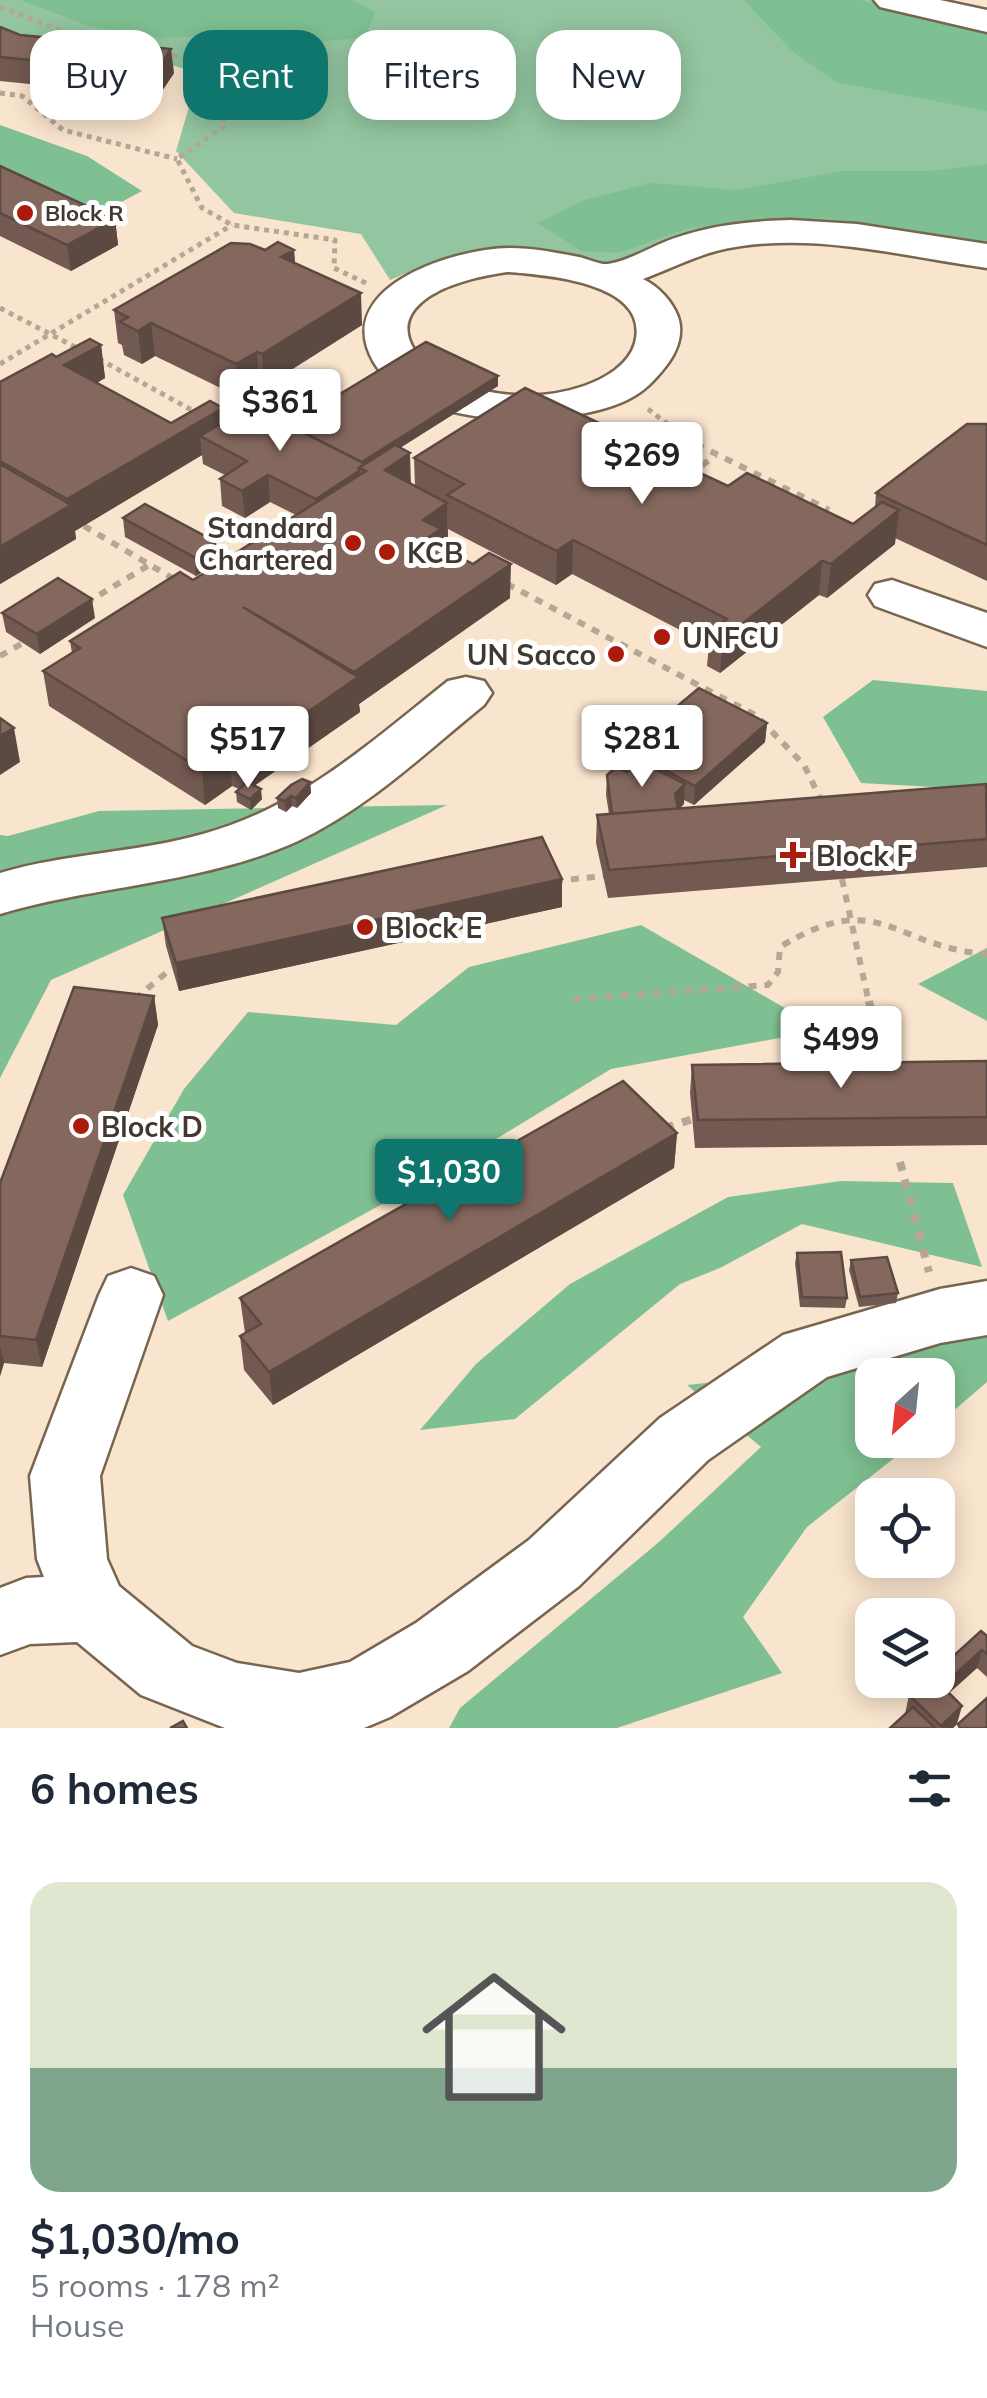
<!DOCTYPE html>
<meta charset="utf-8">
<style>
body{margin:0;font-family:Mulish,sans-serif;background:#f6f6f7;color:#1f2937;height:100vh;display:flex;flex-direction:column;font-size:38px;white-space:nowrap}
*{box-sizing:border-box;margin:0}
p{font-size:32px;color:#747a83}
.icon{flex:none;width:55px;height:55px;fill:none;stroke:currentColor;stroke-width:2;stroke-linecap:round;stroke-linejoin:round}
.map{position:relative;height:1728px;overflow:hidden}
.panel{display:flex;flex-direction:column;background:#fff;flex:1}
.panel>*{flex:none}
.guide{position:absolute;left:30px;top:30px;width:928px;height:90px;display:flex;gap:20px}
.needle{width:65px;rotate:207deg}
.tools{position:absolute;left:855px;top:1358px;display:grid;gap:20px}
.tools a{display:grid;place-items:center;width:100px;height:100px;border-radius:20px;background:#fff;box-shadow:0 5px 25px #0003;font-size:50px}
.price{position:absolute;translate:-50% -85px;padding:0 22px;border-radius:10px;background:#fff;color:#222;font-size:32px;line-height:65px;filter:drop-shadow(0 2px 5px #0008)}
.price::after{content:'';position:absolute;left:50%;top:60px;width:30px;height:22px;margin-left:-15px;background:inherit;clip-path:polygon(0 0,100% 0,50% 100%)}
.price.current{background:#0f766e;color:#fff}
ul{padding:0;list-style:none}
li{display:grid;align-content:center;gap:20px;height:530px;padding:0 30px}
li span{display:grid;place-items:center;height:310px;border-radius:30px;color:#555}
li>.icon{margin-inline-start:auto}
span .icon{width:180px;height:180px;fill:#fffc;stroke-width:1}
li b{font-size:42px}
h2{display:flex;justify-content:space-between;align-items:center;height:120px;padding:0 30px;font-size:42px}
.chip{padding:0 35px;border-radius:30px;background:#fff;box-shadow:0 5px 25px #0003;font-size:35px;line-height:90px}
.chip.current{background:#0f766e;color:#fff}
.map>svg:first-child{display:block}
.green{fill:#93c5a0}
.forest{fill:#7fc092}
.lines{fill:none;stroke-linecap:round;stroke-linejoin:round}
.minor-casing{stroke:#776550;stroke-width:5}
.path-far2{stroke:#b6a694;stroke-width:5;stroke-dasharray:5 5;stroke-linecap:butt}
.path-far1{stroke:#b6a694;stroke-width:6;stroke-dasharray:8 8;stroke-linecap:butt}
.path{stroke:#b6a694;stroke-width:8;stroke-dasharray:9 9;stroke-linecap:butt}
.minor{fill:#fff;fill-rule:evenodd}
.path-bridge-far1{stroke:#b6a694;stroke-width:6;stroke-dasharray:8 8;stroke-linecap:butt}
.path-bridge{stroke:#b6a694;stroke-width:8;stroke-dasharray:9 9;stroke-linecap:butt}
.wall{fill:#725951}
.shaded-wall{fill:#5c4942}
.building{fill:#84685e;stroke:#5c4942;stroke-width:2.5}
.poi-dot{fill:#ab1b0c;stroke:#fff;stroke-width:4}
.labels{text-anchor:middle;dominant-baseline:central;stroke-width:10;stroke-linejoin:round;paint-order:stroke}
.far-poi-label{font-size:22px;font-weight:bold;fill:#413930;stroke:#fff;text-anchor:start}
.poi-label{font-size:28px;font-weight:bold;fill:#413930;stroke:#fff;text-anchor:start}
</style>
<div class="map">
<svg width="987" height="1728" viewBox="0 0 987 1728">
<rect width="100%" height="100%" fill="#f9e4cd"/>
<!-- green -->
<polygon class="green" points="0,0 885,0 987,23 987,248 822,222 611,268 506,250 428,264 390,280 361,234 234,213 176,151 199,73 175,66 43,55 0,38"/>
<!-- forest -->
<g class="forest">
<polygon points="20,0 352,0 376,12 364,38 274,45 222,35 163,38 89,26"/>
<polygon points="744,0 859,0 987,31 987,111 836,82 792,51"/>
<polygon points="0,125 87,156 142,191 101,213 0,165"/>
<polygon points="987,164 987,242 820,218 689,228 619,253 581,251 538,223 584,200 650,183 737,190 842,171 931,171"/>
<polygon points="873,680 987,691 987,790 861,783 823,717"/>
<polygon points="447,805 51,980 0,1078 0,835 8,836 99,811"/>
<polygon points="641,925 823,1030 611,1069 450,1167 168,1321 123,1195 184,1089 248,1012 396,1025 469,967"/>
<polygon points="987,948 987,1021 918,984"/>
<polygon points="841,1181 953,1183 982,1267 802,1224 720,1268 680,1284 515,1419 420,1430 476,1364 570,1284 728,1197"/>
<polygon points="987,1296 987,1382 938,1424 938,1375 872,1375 872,1440 917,1440 807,1527 743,1617 782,1673 617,1728 449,1728 460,1708 659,1542 761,1447 687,1385 886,1364"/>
</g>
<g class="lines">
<!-- minor casing -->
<g class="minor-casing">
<g id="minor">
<polygon points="874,0 940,0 987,10 987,32 880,7"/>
<path d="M791,220l66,4 130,20v24c-87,-12 -183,-39 -271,-17 -25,7 -49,19 -73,28 16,8 29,22 35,38 6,17 -1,35 -12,49 -11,14 -22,26 -39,34 -65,31 -233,32 -260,-53 -21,-67 98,-100 144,-99 23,0 46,5 68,9 9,2 21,8 29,7 21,-3 44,-18 64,-25 39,-14 78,-18 119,-19zM507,272c41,3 144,11 128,71 -6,22 -31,36 -51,43 -132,45 -279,-84 -77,-114z"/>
<polygon points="892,580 987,613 987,647 875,606 868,595 875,584"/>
<path d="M466,677l18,4 8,12 -8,12c-59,48 -116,103 -186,136 -95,43 -200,44 -298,73v-41c67,-20 136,-20 203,-39 96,-26 168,-92 245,-153z"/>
<polygon points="131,1268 154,1276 163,1295 100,1476 107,1559 119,1586 192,1646 237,1663 299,1673 350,1662 416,1623 529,1540 660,1418 783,1335 940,1289 987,1281 987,1335 940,1343 827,1377 708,1460 579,1586 468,1671 390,1717 364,1728 225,1728 141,1695 77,1642 30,1644 0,1655 0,1588 26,1578 44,1577 37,1559 30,1476 99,1295 108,1276"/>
</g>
</g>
<!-- path-far2 -->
<g class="path-far2">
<polyline points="0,7 73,35 112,44"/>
<polyline points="163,53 199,62 214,73 225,126 177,159 202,208 232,225 335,240 334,268 368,284"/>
<polyline points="0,93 22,96 63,130 177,159"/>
<polyline points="0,308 79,349"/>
<polyline points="99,359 197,413"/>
<polyline points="0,364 232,225"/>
<polyline points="648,409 687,439"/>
</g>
<!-- path-far1 -->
<g class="path-far1">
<polyline points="682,437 829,510"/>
<polyline points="689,475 716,455"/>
<polyline points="84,526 179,582"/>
<polyline points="507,584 757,716 804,765 822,802"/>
<polyline points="86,603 149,565"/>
<polyline points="0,656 23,643"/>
<polyline points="555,881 604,876"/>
<polyline points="135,999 172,968"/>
<path d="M573,999l195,-14 10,-13 2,-25c100,-61 111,0 207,7"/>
</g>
<!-- path -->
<g class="path">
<polyline points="665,1128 693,1119"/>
<polyline points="900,1162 929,1272"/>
</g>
<!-- minor -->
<use href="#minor" class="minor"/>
<!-- path-bridge-far1 -->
<polyline class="path-bridge-far1" points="842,879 869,1003"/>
<!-- path-bridge -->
<polyline class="path-bridge" points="869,1001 884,1070"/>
</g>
<!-- wall -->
<g class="wall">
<polygon points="0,27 20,35 174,73 158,97 0,81"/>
<polygon points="0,166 115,219 118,245 71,271 0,236"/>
<polygon points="265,250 294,250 295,263 362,325 264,387 259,385 239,397 155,356 142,364 124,355 122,345 118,343 114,310"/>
<polygon points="101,345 105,378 97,383 171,423 224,422 289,425 498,386 400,448 411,484 415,486 414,458 643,444 681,456 680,464 728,486 853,524 875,508 876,493 987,424 987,581 895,538 895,544 827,598 819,595 720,673 707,666 709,645 572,574 556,585 448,529 447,509 448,537 442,541 442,547 510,598 359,704 360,712 254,786 262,799 251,810 237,802 236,792 239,789 232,786 205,805 49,706 43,671 72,653 70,641 193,580 296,515 270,502 245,518 222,506 220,479 225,475 203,464 202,455 75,531 76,539 0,584 0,382 56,357"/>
<polygon points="123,518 218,562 196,576 125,537"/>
<polygon points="2,613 95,618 40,654 6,632"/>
<polygon points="767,723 765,742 694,805 684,800 684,804 679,809 987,786 987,867 608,898 596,843 597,815 609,814 606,795 607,775 628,771 625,769 626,749"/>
<polygon points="310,782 311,793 297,808 292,806 286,812 278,808 277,798"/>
<polygon points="562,907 179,991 166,946 162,918"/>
<polygon points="154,996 158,1025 42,1367 4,1363 0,1376 0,1183"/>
<polygon points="987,1061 987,1145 695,1148 690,1093 692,1065"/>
<polygon points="677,1133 674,1168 273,1405 244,1370 240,1336 245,1333 240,1298"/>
<polygon points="797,1253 847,1298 845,1308 800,1307 795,1263"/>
<polygon points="851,1260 898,1293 896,1303 859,1307 849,1270"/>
<polygon points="987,1636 987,1677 977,1668 949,1693 957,1724 953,1728 890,1728 905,1714 909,1695"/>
</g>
<!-- shaded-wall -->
<g class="shaded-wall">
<polygon points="171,49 174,73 158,97 156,72"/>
<polygon points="115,219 118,245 71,271 67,245"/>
<polygon points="294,250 296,282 281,257"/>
<polygon points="361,293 362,325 264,387 262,354"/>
<polygon points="151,323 155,356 142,364 138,331"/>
<polygon points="101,345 105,378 69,398 64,365"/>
<polygon points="257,352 259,385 239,397 236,364"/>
<polygon points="498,376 498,386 368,468 366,471 359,468 360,498 317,527 316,499 353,468"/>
<polygon points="223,408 226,441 200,436 202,455 75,531 76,539 0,584 0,547 68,507 67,499"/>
<polygon points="410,453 411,487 385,470"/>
<polygon points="268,475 270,502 245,518 242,491"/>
<polygon points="447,503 448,537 442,541 442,563 427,573 423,520"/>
<polygon points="899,510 895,544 827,598 831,564"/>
<polygon points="573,540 572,574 556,585 557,551"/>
<polygon points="216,542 218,562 196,576 194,557"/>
<polygon points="822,561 819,595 720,673 723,639"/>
<polygon points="511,564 510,598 359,704 360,712 245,792 242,758 354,680 354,672"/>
<polygon points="92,599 95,618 40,654 37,634"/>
<polygon points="767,723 765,742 694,805 695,786"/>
<polygon points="14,728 20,762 0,775 0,736"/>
<polygon points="229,751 232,786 205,805 202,770"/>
<polygon points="310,782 311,793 297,808 296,798"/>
<polygon points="685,784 684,804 674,813 675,794"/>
<polygon points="261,789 262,799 251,810 250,799"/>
<polygon points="291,796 292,806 286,812 285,801"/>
<polygon points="562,879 562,907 179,991 176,963"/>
<polygon points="154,996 158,1025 42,1367 36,1340"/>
<polygon points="677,1133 674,1168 273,1405 269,1372"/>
<polygon points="0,1345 4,1363 0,1376"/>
<polygon points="982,1650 977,1668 937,1704 942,1686"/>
<polygon points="962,1706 957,1724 953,1728 940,1728"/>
</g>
<!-- building -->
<g class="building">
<polygon points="0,27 20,35 171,49 156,72 0,57"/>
<polygon points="0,166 115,219 67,245 0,213"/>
<polygon points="278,242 294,250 281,257 361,293 262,354 257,352 236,364 151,323 138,331 120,322 128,317 114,310 231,243 250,244 265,250"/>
<polygon points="90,339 101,345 64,365 171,423 210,401 223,408 67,499 0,461 0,382 52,354 56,357"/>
<polygon points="426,342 498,376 362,462 289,425"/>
<polygon points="525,388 643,444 648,440 681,456 674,461 728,486 747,473 853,524 882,502 899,510 831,564 822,561 723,639 710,632 727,619 573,540 557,551 447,495 464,484 414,458"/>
<polygon points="251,406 365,464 359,468 359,471 316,499 268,475 242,491 220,479 247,461 200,436"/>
<polygon points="967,424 987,424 987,545 876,493"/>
<polygon points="395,445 410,453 385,470 447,503 423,520 441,529 426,539 473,564 489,553 511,564 354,672 243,607 358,677 242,758 229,751 202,770 43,671 80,648 70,641 180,572 193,580 366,471 359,468"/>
<polygon points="0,464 71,505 0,547"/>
<polygon points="145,504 216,542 194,557 123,518"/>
<polygon points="58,578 92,599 37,634 2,613"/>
<polygon points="699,688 767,723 695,786 626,749"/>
<polygon points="0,718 14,728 0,736"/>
<polygon points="639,761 685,784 675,794 678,809 612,814 607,775 616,767 627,772"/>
<polygon points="302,779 310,782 296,798 291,796 285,801 277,798 291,785"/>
<polygon points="247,782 261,789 250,799 236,792"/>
<polygon points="986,784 987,839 609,870 597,815"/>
<polygon points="542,837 562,879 176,963 162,918"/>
<polygon points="74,987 154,996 36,1340 0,1336 0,1183"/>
<polygon points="987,1061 987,1117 698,1120 692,1065"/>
<polygon points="623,1081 677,1133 269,1372 240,1336 261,1324 240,1298"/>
<polygon points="841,1252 847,1298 802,1297 797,1253"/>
<polygon points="887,1257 898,1293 860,1297 851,1260"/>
<polygon points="981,1631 987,1636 987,1654 982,1650 942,1686 962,1706 941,1726 909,1695 926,1680 938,1680 938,1670"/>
<polygon points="987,1698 987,1728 960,1728 958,1724"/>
<polygon points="913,1707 935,1728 890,1728"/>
<polygon points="183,1721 187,1728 170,1728"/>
</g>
<!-- markers -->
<g class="poi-dot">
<circle cx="25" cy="213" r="10"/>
<circle cx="353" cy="543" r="10"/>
<circle cx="387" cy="552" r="10"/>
<circle cx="662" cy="637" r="10"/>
<circle cx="616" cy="654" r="10"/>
<path d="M788 840h10v10h10v10h-10v10h-10v-10h-10v-10h10z"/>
<circle cx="365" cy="927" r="10"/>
<circle cx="81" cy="1126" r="10"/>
</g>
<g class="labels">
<!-- far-poi labels -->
<g class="far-poi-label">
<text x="45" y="213">Block R</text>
</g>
<!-- poi labels -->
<g class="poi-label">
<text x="333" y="527" text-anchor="end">Standard<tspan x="333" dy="32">Chartered</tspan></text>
<text x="407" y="552">KCB</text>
<text x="682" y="637">UNFCU</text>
<text x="596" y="654" text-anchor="end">UN Sacco</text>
<text x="816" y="855">Block F</text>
<text x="385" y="927">Block E</text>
<text x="101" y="1126">Block D</text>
</g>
</g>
</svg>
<div class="tools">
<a><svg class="needle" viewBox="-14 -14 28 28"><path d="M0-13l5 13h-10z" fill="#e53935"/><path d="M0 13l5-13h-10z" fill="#747a83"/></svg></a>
<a><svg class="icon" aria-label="locate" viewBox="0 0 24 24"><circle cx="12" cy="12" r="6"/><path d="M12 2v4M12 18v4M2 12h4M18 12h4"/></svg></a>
<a><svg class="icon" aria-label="layers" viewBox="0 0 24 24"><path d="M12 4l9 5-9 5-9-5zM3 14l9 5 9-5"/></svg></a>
</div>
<b class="price" style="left:280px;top:454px">$361</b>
<b class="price" style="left:642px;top:507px">$269</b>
<b class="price" style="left:642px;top:790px">$281</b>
<b class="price" style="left:248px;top:791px">$517</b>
<b class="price" style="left:841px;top:1091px">$499</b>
<b class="price current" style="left:449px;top:1224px">$1,030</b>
<div class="guide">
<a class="chip">Buy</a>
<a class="chip current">Rent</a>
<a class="chip">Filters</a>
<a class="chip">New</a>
</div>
</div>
<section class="panel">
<h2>6 homes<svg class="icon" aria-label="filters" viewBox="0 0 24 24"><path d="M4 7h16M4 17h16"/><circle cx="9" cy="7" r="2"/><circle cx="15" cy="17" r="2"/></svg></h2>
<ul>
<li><span style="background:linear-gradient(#dfe7d0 60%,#7fa58c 0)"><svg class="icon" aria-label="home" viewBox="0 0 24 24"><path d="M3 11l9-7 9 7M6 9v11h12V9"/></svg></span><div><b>$1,030/mo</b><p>5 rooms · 178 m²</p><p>House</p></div></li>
</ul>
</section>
